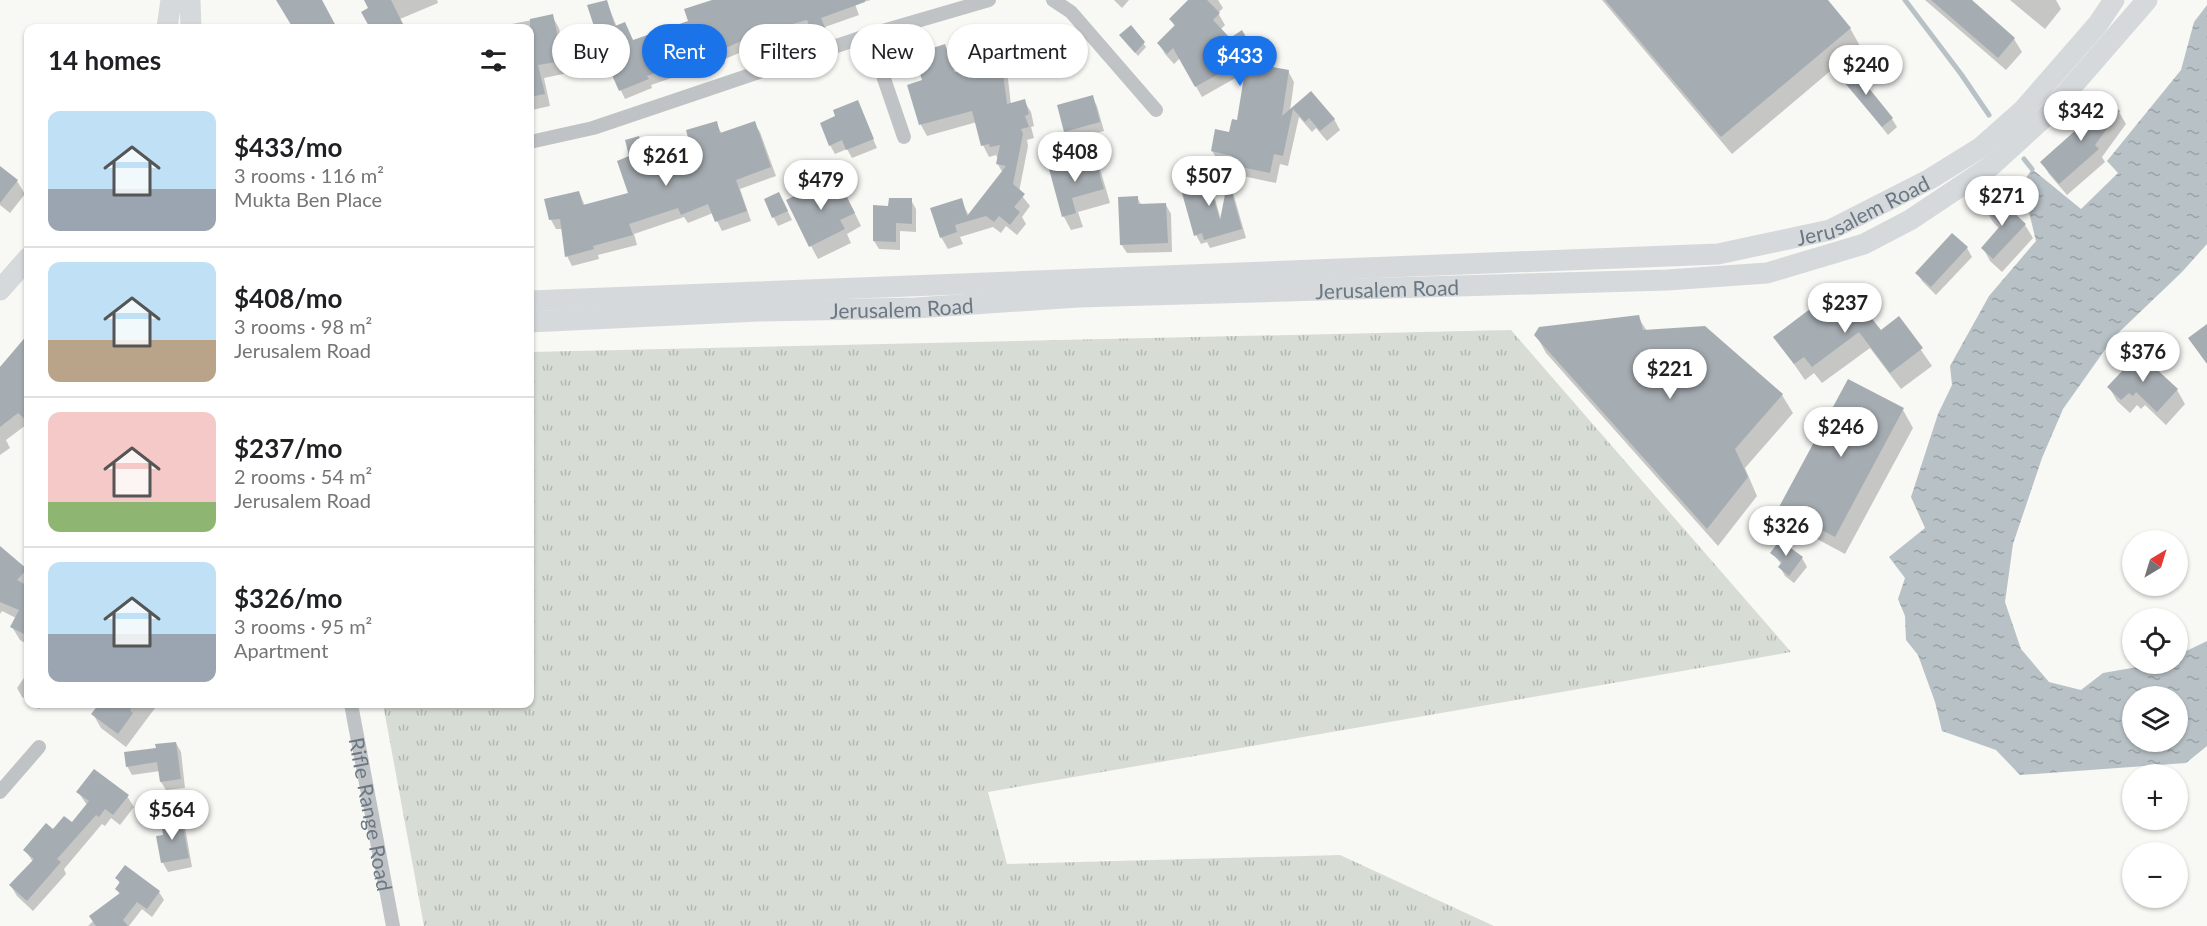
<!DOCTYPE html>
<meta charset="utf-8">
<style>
body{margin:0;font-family:Lato,sans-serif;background:#f6f6f6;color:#202124;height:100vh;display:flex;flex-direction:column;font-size:22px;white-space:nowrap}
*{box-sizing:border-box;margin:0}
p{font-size:20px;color:#757577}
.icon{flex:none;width:33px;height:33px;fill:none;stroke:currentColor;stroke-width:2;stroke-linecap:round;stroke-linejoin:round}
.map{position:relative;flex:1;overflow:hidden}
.details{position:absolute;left:24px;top:24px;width:510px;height:684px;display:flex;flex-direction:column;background:#fff;border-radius:12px;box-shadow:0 2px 4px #0004}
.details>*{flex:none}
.top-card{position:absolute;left:552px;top:24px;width:570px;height:54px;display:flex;gap:12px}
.needle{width:39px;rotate:38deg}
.buttons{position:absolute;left:2122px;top:530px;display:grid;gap:12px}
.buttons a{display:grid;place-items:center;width:66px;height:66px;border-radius:50%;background:#fff;box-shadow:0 2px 4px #0004;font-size:30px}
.price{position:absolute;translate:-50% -51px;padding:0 14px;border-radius:21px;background:#fff;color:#222;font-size:20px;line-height:39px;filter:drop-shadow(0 2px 3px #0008)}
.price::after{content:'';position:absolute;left:50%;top:36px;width:18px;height:14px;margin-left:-9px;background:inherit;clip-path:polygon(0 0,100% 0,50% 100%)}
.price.active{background:#1a73e8;color:#fff}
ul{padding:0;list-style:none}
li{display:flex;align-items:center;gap:18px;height:150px;padding:0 24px}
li+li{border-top:2px solid #e0e0e0}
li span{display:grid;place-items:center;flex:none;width:168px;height:120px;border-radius:12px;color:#555}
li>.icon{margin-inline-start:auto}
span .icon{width:72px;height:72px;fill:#fffc;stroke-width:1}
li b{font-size:26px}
h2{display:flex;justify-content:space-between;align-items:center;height:72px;padding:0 24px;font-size:26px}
.chip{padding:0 21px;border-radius:27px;background:#fff;box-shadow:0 2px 4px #0004;font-size:21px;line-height:54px}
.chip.active{background:#1a73e8;color:#fff}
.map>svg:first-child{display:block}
.grass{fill:url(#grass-tufts)}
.water{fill:url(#water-ripples);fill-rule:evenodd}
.shadow{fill:#0003}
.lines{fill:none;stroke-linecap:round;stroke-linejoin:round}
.stream{stroke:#b8c2c6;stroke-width:5}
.building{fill:#a6adb2}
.minor{stroke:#c0c3c6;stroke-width:14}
.primary{stroke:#d5d9dc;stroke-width:21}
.labels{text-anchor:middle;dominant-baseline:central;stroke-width:6;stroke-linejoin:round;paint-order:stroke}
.street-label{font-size:21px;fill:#6b7782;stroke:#fff}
</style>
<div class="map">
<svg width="2207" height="926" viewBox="0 0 2207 926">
<defs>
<pattern id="grass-tufts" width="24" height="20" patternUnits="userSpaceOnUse" patternTransform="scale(1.5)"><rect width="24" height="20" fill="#d7dcd5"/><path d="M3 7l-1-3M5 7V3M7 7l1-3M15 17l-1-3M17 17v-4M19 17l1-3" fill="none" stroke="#b2b7b2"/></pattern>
<pattern id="water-ripples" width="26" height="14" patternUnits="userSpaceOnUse" patternTransform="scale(1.5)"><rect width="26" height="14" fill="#b8c2c6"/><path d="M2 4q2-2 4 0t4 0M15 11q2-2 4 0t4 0" fill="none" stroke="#9aa2a6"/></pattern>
</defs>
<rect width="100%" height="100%" fill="#f8f8f5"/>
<!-- grass -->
<polygon class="grass" points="1511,330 1791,652 988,792 1007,864 1340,855 1494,926 424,926 383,704 530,704 530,352"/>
<!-- water -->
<path class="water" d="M2207,5v239l-25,28 -68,65 -51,72 -21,49 -29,86 -8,58 16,47 28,33 32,8 22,-17 57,-10h18v-8l29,-14v105l-21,17 -166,12 -24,-25 -54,-19 -7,-29 -17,-47 -12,-15 -1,-24 -7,-17 7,-21 -16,-21 36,-29 -14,-31 27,-83 14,-29 -2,-19 39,-70 47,-55 -14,-57 10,-15 49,40 37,-36 -11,-12 74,-91 13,-48zM2133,696h45v45h-45z"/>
<!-- shadow -->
<g class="shadow">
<polygon points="278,0 305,0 326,10 336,28 295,28"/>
<polygon points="365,0 437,0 438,3 400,19 405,28 371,28 363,12 370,9"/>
<polygon points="717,0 871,0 855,4 859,15 825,27 830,39 819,43 812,28 784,36 782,34 723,60 725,64 697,73 695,70 651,85 652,88 625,99 605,57 606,1 617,27 625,24 633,41 690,22"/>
<polygon points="1114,0 1129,0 1122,8"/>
<polygon points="1190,0 1218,0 1223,8 1218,13 1225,25 1220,30 1261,67 1288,71 1294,82 1290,111 1311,93 1334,119 1340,130 1327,141 1316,128 1312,132 1299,117 1288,166 1280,164 1276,183 1238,175 1232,165 1219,162 1212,151 1230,134 1238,122 1246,72 1202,97 1180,58 1174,64 1165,54 1159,44 1175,27 1171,19"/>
<polygon points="1602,0 1826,0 1850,28 1860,46 1732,154"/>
<polygon points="1925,0 1969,0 2014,39 2022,52 2006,70"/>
<polygon points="2010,0 2056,0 2061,9 2045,29"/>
<polygon points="552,16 559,28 568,73 544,78 550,106 532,110 530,106 530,28 492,28"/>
<polygon points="489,25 491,28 475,28"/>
<polygon points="1131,27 1146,47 1138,56 1124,39"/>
<polygon points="944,45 951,57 956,73 1001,68 1008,79 1011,105 1024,101 1031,112 1034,126 1031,127 1034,138 1027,140 1028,146 1019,192 1030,206 1022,217 1026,224 1017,235 1006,226 1001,233 993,227 960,237 963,244 948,249 941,237 961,200 969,216 1003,173 997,163 998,159 996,155 989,157 983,145 977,122 927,136 921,125 924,81"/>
<polygon points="1841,76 1892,119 1897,127 1888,135"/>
<polygon points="1092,97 1097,106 1104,131 1070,140 1065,131"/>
<polygon points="857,102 877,148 852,158 847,149 835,154 830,145 837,117"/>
<polygon points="2119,112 2126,124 2102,157 2105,162 2067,195 2049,174 2042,162"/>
<polygon points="716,123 722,134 754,123 760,132 776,176 740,189 751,221 722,231 713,213 688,223 684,217 634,234 637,245 598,255 599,259 572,266 567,256 563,229 556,229 551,220 579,192 585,206 630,194 631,157 638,138 644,147 651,170 694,154"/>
<polygon points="1094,158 1101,172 1110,203 1078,212 1083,227 1071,230 1064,217 1051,170"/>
<polygon points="0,168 17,181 25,194 10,213 0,205"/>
<polygon points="1204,169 1209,178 1221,220 1229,183 1232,189 1246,238 1210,248 1207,242 1201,244 1196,235 1191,192"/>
<polygon points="844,191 861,226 847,234 851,243 818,259 811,246"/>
<polygon points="1137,197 1142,206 1166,205 1171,214 1172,252 1127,253 1121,244"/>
<polygon points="765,200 784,203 792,220 778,226"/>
<polygon points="911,200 916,209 916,232 900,231 900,250 879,249 874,241 890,207"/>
<polygon points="1985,209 2025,225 2033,238 2002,272 1990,261 1983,248 2000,229 1993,222"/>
<polygon points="1952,235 1967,248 1972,257 1936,295 1922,281 1917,273"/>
<polygon points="1851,314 1880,332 1899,318 1932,366 1901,389 1870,348 1822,383 1814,373 1805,380 1775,337"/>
<polygon points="1638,317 1647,331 1782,395 1793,413 1745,468 1757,496 1718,546 1546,353 1536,335"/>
<polygon points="25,340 28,344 28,427 26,425 6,440 10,448 0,455 0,367"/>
<polygon points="2139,355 2177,390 2185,404 2166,425 2145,405 2141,409 2137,405 2130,413 2117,401 2109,387"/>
<polygon points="1903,410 1913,428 1845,554 1791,525 1781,507"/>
<polygon points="0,548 26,570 28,574 28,645 20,640 12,627 16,618 2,611 0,614"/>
<polygon points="1772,553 1802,558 1807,567 1794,583 1785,576 1780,567 1782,565"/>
<polygon points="28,672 28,701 22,697 17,688"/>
<polygon points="31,704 48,704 46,706 43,704 39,709"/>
<polygon points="101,704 158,704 126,747 101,728 93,714"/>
<polygon points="176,743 181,752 185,788 166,790 161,782 160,771 132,775 127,766 157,749"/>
<polygon points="78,792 127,796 134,807 120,825 111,818 105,826 102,824 64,869 66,874 33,911 17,896 11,886 33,862 25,850 53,831 72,825 87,805"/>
<polygon points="180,819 185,827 192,867 168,872 163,863 158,838 165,836"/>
<polygon points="117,878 159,892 164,900 152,917 142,909 129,926 88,926 120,895 117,889 120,884"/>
</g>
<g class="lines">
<!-- stream -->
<g class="stream">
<polyline points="1905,0 1961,74 1989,115"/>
<polyline points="2024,159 2032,169"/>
</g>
</g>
<!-- building -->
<g class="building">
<polygon points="276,0 322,0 337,28 293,28"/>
<polygon points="364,0 391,0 405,28 370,28 361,12 368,8"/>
<polygon points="607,0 615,26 625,22 633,40 688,21 684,9 712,0 865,0 865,2 821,18 826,30 813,35 807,20 777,28 777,25 719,51 721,55 691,65 689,61 647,76 649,79 619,91 604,57 587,5"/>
<polygon points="1188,0 1207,0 1220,13 1213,20 1230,38 1242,30 1262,65 1289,70 1282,116 1311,91 1335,119 1320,131 1309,118 1305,122 1293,109 1283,156 1274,154 1270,173 1231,165 1232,156 1211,151 1215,129 1229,132 1232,119 1237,120 1247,58 1195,87 1173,48 1167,54 1157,43 1175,25 1169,19"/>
<polygon points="1605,0 1828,0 1851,28 1721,137"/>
<polygon points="1931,0 1972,0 2015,38 1998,58"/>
<polygon points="553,14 563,61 538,65 545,94 530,97 530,19"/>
<polygon points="1131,25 1145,42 1135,53 1119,35"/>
<polygon points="945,44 954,72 1002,66 1007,104 1025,99 1029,114 1025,116 1029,127 1021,129 1023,134 1013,184 1025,194 1014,207 1020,212 1010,225 999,216 994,222 986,216 955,225 957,232 940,238 930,208 962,198 967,216 1006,166 996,164 1000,145 990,147 989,144 981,146 972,111 919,125 907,85 922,80 914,54"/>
<polygon points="1851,66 1893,118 1882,127 1839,76"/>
<polygon points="1093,95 1100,122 1064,132 1057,105"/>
<polygon points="2100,96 2120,111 2095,145 2099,149 2059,184 2040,162 2086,121 2083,119"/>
<polygon points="858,100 874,139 846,150 842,140 829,146 820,123 835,116 833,110"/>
<polygon points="717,121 720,133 755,121 771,167 736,180 747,211 715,222 708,204 681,215 678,208 629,224 633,235 593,246 594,249 565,257 560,219 549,220 544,199 579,191 583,205 628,193 617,161 629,156 625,140 639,136 649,169 692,153 686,130"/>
<polygon points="1094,156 1104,189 1072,198 1076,213 1062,217 1049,169"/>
<polygon points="0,166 18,180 0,203"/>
<polygon points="1205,167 1220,220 1228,179 1242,229 1204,240 1202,233 1194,236 1182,193 1189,191 1184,173"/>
<polygon points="836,176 855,213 840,220 845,229 809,247 786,200"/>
<polygon points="779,192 788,211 772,218 764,199"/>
<polygon points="1995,195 2026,224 1993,259 1981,248 2001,225 1983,208"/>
<polygon points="1138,196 1138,204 1166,203 1168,243 1120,245 1118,197"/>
<polygon points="889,198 912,198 912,224 896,223 896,242 873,241 873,205 888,206"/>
<polygon points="1952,233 1968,247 1931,287 1915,273"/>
<polygon points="1835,290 1852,312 1861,305 1881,330 1899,316 1923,348 1890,373 1859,332 1812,367 1804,357 1794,364 1773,337"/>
<polygon points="1639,315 1643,330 1705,326 1783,394 1735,449 1748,477 1707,529 1534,335 1539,327"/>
<polygon points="2207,324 2207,364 2188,338"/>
<polygon points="28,334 28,422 18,413 0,427 0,367"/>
<polygon points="2139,353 2178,389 2157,412 2136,392 2133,396 2129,393 2121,400 2107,387"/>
<polygon points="1848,379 1904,408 1835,537 1779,507"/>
<polygon points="1780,540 1803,557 1789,576 1778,567 1782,562 1770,553"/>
<polygon points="0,546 27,569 17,580 28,586 28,636 10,627 19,610 0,602"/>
<polygon points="99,704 134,704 130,710 133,713 118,734 91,714"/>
<polygon points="176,742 181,779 160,782 157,762 126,767 124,752 156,748 155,744"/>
<polygon points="94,769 129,795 113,815 105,809 99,817 96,815 57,859 61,862 27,901 9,885 34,859 23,850 46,823 53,829 64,816 72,822 89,801 76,792"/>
<polygon points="181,817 189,858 161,863 156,836 163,835 161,821"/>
<polygon points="125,865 160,891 147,909 137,902 123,920 128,926 96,926 89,916 120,893 115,889 120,882 115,878"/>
</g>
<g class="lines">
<!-- minor -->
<g class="minor">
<polyline points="1053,0 1071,12 1156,110"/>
<polyline points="869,35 904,137"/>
<polyline points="530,142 593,128 869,35 989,0"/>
<path id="s1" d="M351,704l42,222"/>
<polyline points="0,792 39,747"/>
</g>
<!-- primary -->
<g class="primary">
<polyline points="190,0 191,28"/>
<polyline points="167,28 171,0"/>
<polyline points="0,290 28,258"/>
<path id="s2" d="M530,301l1188,-47 112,-24 100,-51 50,-31 44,-39 74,-85 16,-24"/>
<path id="s3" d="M530,322l228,-11 158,-3 162,-11 589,-17 100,-7 97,-29 46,-24 81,-54 57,-52 99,-114"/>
</g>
</g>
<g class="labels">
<!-- street labels -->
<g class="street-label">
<text stroke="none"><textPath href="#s2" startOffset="1341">Jerusalem Road</textPath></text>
<text stroke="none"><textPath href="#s3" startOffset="858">Jerusalem Road</textPath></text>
<text stroke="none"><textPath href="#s3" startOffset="372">Jerusalem Road</textPath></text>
<text stroke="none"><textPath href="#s1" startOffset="112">Rifle Range Road</textPath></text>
</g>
</g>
</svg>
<div class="buttons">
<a><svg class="needle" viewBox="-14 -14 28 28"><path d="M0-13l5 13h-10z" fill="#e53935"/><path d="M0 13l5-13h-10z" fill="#757577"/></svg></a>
<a><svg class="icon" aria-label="locate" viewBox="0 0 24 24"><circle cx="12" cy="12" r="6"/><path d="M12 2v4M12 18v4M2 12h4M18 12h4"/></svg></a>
<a><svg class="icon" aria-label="layers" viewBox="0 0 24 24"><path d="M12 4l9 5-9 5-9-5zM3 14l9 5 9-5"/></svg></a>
<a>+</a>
<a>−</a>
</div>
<b class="price active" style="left:1240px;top:87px">$433</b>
<b class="price" style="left:1866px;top:96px">$240</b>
<b class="price" style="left:2081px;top:142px">$342</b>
<b class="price" style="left:1075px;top:183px">$408</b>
<b class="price" style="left:666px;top:187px">$261</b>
<b class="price" style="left:1209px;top:207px">$507</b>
<b class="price" style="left:821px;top:211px">$479</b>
<b class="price" style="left:2002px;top:227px">$271</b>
<b class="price" style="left:1845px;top:334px">$237</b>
<b class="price" style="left:2143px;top:383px">$376</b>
<b class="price" style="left:1670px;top:400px">$221</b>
<b class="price" style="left:1841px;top:458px">$246</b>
<b class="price" style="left:1786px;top:557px">$326</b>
<b class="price" style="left:172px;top:841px">$564</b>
<div class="top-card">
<a class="chip">Buy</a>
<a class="chip active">Rent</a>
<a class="chip">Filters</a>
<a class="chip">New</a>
<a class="chip">Apartment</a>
</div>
<section class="details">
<h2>14 homes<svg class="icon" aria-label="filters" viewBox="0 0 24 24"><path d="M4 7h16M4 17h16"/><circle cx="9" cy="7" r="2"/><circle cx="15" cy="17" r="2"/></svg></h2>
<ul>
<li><span style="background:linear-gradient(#bfe0f5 65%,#9aa5b1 0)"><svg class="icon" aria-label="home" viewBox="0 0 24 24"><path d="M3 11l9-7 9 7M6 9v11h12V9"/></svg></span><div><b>$433/mo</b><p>3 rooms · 116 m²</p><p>Mukta Ben Place</p></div></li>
<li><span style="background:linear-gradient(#bfe0f5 65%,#b9a48a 0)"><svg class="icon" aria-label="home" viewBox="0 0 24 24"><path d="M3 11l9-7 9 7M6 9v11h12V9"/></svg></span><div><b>$408/mo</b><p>3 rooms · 98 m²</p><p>Jerusalem Road</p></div></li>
<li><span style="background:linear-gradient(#f6c9c9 75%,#8fb573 0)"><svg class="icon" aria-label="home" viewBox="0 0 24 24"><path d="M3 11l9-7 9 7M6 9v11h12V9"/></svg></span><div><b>$237/mo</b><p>2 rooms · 54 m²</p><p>Jerusalem Road</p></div></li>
<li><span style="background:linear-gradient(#bfe0f5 60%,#9aa5b1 0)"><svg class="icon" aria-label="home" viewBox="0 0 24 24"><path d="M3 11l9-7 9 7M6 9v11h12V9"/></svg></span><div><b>$326/mo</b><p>3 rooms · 95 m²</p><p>Apartment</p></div></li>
</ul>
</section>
</div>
